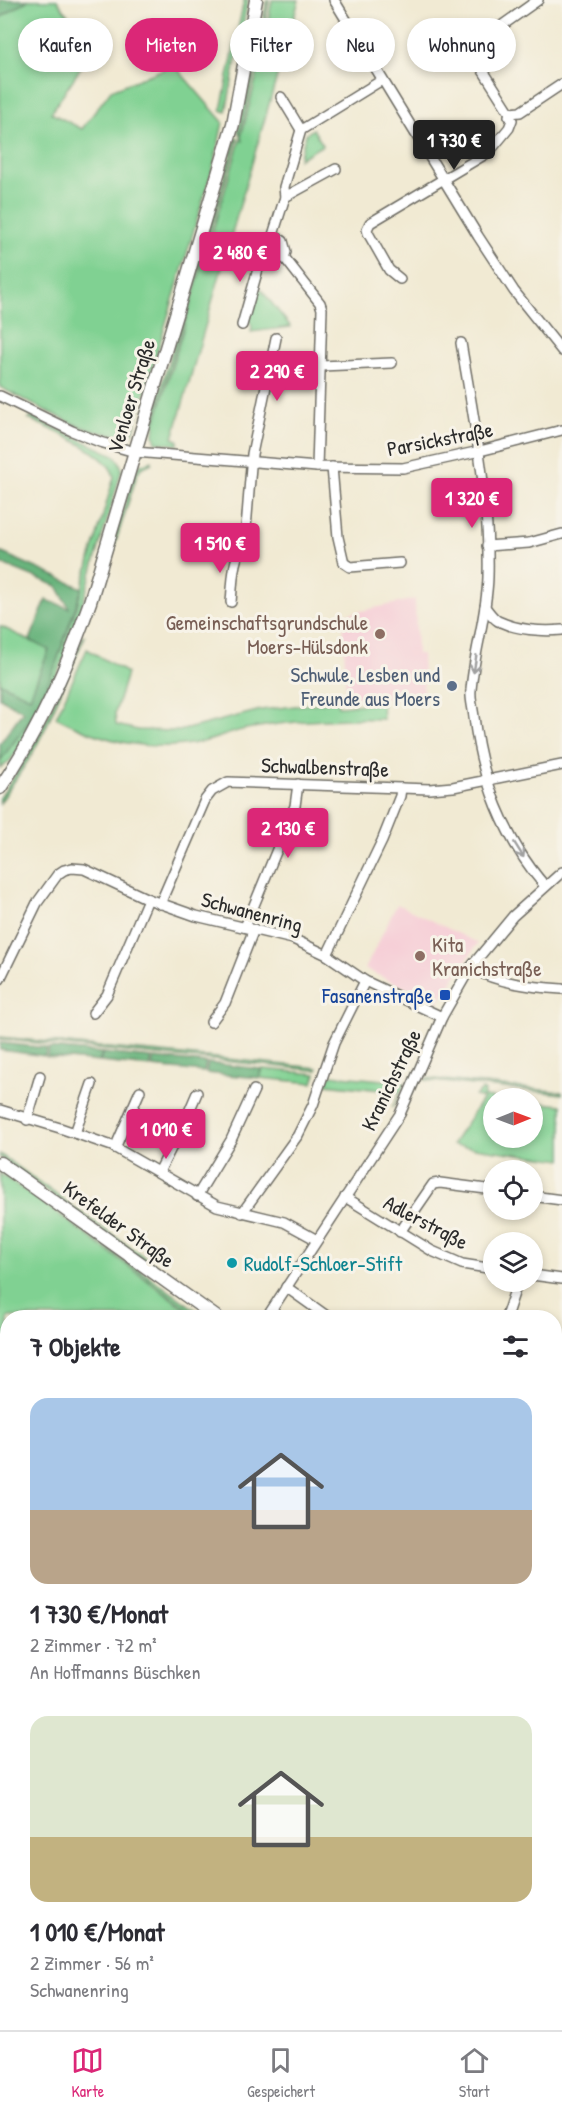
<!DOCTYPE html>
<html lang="de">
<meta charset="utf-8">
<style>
body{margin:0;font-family:"Patrick Hand",sans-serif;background:#f7f7f7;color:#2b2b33;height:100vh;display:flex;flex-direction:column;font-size:22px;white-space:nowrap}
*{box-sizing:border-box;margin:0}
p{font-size:20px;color:#7c7c81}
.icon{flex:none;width:33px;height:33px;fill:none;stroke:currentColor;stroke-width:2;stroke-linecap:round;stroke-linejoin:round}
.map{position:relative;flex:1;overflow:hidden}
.drawer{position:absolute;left:0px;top:1310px;width:562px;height:722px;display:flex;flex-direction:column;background:#fff;border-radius:24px 24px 0 0;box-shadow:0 3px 9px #0003}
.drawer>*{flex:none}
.guide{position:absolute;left:18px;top:18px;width:526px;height:54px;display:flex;gap:12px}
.needle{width:39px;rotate:89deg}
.tools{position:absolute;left:483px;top:1088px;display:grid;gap:12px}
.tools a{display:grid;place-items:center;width:60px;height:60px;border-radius:50%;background:#fff;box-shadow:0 3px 9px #0003;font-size:30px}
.price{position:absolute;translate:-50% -51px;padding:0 14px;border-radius:6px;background:#db2777;color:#fff;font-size:20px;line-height:39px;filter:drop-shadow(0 2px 3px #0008)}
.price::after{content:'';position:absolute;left:50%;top:36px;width:18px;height:14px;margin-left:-9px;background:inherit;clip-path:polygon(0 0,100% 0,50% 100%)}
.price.active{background:#222;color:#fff}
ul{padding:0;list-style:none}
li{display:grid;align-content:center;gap:12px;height:318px;padding:0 30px}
li span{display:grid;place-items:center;height:186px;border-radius:18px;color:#555}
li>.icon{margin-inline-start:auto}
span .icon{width:108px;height:108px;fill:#fffc;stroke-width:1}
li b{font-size:26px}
h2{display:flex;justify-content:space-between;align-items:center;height:72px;padding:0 30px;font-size:26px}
.chip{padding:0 21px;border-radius:27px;background:#fff;box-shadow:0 3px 9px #0003;font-size:21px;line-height:54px}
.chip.active{background:#db2777;color:#fff}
.tabs{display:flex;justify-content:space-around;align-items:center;height:84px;border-top:2px solid #e1e1e2;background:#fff;font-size:16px;color:#7c7c81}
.tabs a{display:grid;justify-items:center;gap:3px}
.tabs .active{color:#db2777}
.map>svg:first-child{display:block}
.built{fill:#f6cfd7}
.green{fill:#80d192;stroke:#567e5e;stroke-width:1.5}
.forest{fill:#68b37c;stroke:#4a6f54;stroke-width:1.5}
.water{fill:#54b4d3;stroke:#40707f;stroke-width:1.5}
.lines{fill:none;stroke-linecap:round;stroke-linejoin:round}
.stream{stroke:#54b4d3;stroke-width:2}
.minor-casing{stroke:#706e66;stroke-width:12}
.major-casing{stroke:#706e66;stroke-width:15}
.minor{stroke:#fff;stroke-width:9}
.major{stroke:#fff;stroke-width:12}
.oneway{stroke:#a0a0a0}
.education-dot{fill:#8d6e63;stroke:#f7f3e8;stroke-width:2}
.service-dot{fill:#5c6f8a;stroke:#f7f3e8;stroke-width:2}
.transit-dot{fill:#1a4fb4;stroke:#f7f3e8;stroke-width:2}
.culture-dot{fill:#0f9aa8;stroke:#f7f3e8;stroke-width:2}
.labels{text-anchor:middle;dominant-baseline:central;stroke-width:6;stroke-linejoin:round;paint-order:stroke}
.street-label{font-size:21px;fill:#2b2b2b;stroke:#f7f3e8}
.education-label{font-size:21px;fill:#785e54;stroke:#f7f3e8;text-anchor:end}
.service-label{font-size:21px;fill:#4e5e75;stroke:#f7f3e8;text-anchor:end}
.transit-label{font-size:21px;fill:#164399;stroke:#f7f3e8;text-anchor:end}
.culture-label{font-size:21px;fill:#0d838f;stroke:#f7f3e8;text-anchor:start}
</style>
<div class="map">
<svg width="562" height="2030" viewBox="0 0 562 2030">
<rect width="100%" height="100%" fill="#f7f3e8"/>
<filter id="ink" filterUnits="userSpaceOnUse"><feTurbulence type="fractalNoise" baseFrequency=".0167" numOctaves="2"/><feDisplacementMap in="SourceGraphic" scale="12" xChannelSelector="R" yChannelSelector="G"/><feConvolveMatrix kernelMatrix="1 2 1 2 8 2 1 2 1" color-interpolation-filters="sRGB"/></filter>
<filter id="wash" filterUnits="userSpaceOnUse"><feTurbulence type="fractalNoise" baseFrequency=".008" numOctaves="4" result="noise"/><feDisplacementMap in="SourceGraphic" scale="24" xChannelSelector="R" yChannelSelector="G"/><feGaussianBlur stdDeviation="1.35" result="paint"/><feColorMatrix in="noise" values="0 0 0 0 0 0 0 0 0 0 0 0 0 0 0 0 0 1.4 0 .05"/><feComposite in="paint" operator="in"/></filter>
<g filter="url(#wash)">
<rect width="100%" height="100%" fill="#f1ead3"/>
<!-- built -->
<g class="built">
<polygon points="415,599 417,654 422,654 424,699 346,698 343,615"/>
<polygon points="397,904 478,943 437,1003 365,969"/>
</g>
<!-- green -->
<g class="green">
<path d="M28,0h29l36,49 -42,64 31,16 29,-39 63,-25 49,57 -8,38 -78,259 -4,2 -4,9 -6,4c-31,5 -94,-32 -123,-47v-369z"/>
<polygon points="244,0 248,0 226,112 221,110"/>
<polygon points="267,0 269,0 257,64 240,134 238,131 256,58"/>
<polygon points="272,0 299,0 173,438 178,440 178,445 156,442 154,435 155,423 240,140 243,141 241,137 261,60"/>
<polygon points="313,129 323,145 299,159 306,134"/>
<polygon points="236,137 238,138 153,424 150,424"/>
<polygon points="259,287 291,327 251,332 252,327 249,320"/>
<path d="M32,417l82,38 5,6 3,8 -50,170 -25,58 -32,57 -7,9 -8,5v-7l33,-45 21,-47 22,-60 38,-132c-4,-24 -64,-48 -85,-58z"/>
<path d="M70,424c13,5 40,18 53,13 6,-2 10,-10 13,-13 -2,7 -4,13 -11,16 -13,4 -46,-8 -55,-16z"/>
<polygon points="152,461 152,463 141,468 137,475 100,592 98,591 135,472 140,465"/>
<polygon points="0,626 49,650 30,697 0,683"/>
<polygon points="83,636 85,636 46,727 31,756 0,803 0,798 26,758 42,729"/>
<path d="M87,649l40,24 -12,40 1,12 22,5 41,1 82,-21 76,-9 1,5 44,-3 1,16c-45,-1 -93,2 -137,10 -15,3 -29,10 -44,13 -53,11 -98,0 -146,-25z"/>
<polygon points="0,1037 87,1046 86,1048 0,1039"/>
<polygon points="89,1046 204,1057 204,1059 188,1058 88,1048"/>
<polygon points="206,1057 318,1068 317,1070 313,1070 205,1059"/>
<polygon points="263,1069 316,1074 313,1083 260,1078"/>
<path d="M330,1075l74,7 1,1c-4,8 -8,17 -13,25l8,-16 -74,-8z"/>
<polygon points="426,1078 482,1084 482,1086 425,1080"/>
<polygon points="484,1084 562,1092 562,1094 484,1086"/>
<polygon points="482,1090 485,1091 484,1097 493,1098 494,1137 532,1137 533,1102 562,1105 562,1160 452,1145 483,1098 475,1096"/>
<polygon points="0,1154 110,1233 222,1311 222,1314 148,1264 0,1157"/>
<polygon points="0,1168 205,1317 200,1317 188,1309 49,1204 0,1171"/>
<polygon points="0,1174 57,1213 196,1317 8,1317 7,1648 0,1645"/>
<polygon points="555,1620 562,1624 562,1732 555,1729"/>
<polygon points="562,1842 562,1960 555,1975 555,1844"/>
<polygon points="278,2024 389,2024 388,2030 288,2030"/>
<polygon points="399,2024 539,2024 554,2030 398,2030"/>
</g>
<!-- forest -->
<g class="forest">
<polygon points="0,0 28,0 0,18"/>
<polygon points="0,552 82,588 54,669 33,716 0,761 0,743 23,711 0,698 0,683 30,697 49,650 30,640 46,600 69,608 57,586 0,563"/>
<polygon points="0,1043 47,1048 45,1056 0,1050"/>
<polygon points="49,1048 102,1053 99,1062 47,1057"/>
<polygon points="103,1053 152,1058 150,1067 100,1062"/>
<polygon points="154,1058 206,1063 204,1072 152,1067"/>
<polygon points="208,1063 260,1069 261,1070 259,1078 206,1073"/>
<polygon points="559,1751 562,1752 561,1828 555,1826 555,1752"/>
</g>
<!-- water -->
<polygon class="water" points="555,1729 562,1732 562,1752 555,1752"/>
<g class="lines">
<!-- stream -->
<g class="stream">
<polyline points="0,1378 8,1379"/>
<polyline points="555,1696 562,1696"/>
</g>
</g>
</g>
<g filter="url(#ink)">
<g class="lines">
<!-- minor casing -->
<g class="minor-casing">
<g id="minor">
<polyline points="334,0 478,236 514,291 562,351"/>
<polyline points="281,97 301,130"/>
<polyline points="510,113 470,50 476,39 497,29 538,0"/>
<polyline points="509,116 510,113 520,112 562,84"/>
<polyline points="285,197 336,169"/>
<polyline points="267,254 279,259 284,257 286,252 283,241 273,235"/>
<polyline points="284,257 320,303 322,309 317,467"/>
<polyline points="400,279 389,270 368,233 367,229 370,223 489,152 509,128 512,120"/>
<polyline points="242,325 260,262 267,254 285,197 284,187 301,130 382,80"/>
<path d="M461,343c13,77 29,156 27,234 -1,38 -14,75 -17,113 -1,8 2,18 3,27 7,60 30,122 71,169"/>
<polyline points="321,366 392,363"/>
<polyline points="0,396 72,431 100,442 135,452 317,467 403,468 480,451 562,430"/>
<polyline points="332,467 338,537 344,563 350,567 400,563"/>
<polyline points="487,546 529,543 562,534"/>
<path d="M231,602c2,-21 1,-43 14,-61l7,-87 24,-116"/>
<path d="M485,607c4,5 8,11 13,14 19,9 44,11 64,9"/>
<polyline points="160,904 205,800 212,791 228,782 430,789 453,787 562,765"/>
<polyline points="245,927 295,806 298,784"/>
<polyline points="327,955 382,841 400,796 401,788"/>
<path d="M470,968c29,15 60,19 92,21"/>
<polyline points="0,979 37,903 58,874 64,870 72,868 84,869 148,899 196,916 293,939 327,955 365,981 442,1017"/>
<polyline points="93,1013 107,995 148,899"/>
<polyline points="211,1022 225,1003 254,929"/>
<polyline points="0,1110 60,1128 112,1146 217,1206 284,1222 317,1240"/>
<polyline points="27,1120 40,1076"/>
<polyline points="75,1133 92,1084"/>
<polyline points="115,1148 140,1091"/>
<polyline points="159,1172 185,1121 197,1093"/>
<polyline points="197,1196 231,1140 254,1090"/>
<polyline points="532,1196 562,1200"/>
<polyline points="345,1197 432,1251 462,1264 494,1269"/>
<polyline points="242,1213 298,1135 313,1105 334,1043 365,981"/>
<polyline points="400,1232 433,1184 440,1183 494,1190"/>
<polyline points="532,1275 562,1279"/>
<polyline points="286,1287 328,1317"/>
<polyline points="267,1317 400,1114 442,1017 470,968 513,916 562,872"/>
<polyline points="506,1317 518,1281"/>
<polyline points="555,1506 562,1486"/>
<polyline points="555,1509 562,1517"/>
<polyline points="0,1651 8,1654"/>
<polyline points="0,1754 8,1757"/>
<polyline points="0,1885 8,1888"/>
<polyline points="0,2008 8,2012"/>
<polyline points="29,2024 40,2030"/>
<polyline points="265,2024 278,2030"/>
</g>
</g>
<!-- major casing -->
<g class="major-casing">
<g id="major">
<path d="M0,788c39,-57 67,-120 90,-186l143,-478 23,-124"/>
<polyline points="0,1163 216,1317"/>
<polyline points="555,1543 562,1547"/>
</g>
</g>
<!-- minor -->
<use href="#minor" class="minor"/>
<!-- major -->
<use href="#major" class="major"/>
</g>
<!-- one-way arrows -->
<defs><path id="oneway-shaft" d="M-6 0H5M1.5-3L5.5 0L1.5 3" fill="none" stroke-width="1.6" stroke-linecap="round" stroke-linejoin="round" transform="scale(1.5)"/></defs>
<g class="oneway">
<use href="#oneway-shaft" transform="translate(475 664) rotate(99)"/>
<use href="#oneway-shaft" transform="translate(519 850) rotate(58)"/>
</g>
</g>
<!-- markers -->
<g class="education-dot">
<circle cx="380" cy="634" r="6"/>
<circle cx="420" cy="956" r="6"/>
</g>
<circle class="service-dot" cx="452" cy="686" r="6"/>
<rect class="transit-dot" x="439" y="989" width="12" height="12" rx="3"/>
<circle class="culture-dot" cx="232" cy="1263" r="6"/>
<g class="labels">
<!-- street labels -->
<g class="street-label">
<text transform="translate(131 396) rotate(-73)">Venloer Straße</text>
<text transform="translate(440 439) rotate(-11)">Parsickstraße</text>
<text transform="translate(325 767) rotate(2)">Schwalbenstraße</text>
<text transform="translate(252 912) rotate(15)">Schwanenring</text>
<text transform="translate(391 1080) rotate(-64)">Kranichstraße</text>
<text transform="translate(426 1222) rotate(28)">Adlerstraße</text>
<text transform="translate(119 1224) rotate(36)">Krefelder Straße</text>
</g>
<!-- education labels -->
<g class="education-label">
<text x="368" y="622">Gemeinschaftsgrundschule<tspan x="368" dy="24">Moers-Hülsdonk</tspan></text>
<text x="432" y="944" text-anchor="start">Kita<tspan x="432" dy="24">Kranichstraße</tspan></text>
</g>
<!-- service labels -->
<g class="service-label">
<text x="440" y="674">Schwule, Lesben und<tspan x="440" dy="24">Freunde aus Moers</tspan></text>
</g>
<!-- transit labels -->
<g class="transit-label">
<text x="433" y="995">Fasanenstraße</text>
</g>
<!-- culture labels -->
<g class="culture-label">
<text x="244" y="1263">Rudolf-Schloer-Stift</text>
</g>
</g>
</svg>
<div class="tools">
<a><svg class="needle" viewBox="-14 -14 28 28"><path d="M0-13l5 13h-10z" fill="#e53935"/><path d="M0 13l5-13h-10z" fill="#7c7c81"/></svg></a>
<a><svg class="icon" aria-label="locate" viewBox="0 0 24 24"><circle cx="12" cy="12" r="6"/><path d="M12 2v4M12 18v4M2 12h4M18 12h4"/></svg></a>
<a><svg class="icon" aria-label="layers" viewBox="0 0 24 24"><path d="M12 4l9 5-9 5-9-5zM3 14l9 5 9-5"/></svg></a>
</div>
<b class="price active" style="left:454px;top:171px">1 730 €</b>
<b class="price" style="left:240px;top:283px">2 480 €</b>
<b class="price" style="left:277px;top:402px">2 290 €</b>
<b class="price" style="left:472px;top:529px">1 320 €</b>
<b class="price" style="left:220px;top:574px">1 510 €</b>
<b class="price" style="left:288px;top:859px">2 130 €</b>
<b class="price" style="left:166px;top:1160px">1 010 €</b>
<div class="guide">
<a class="chip">Kaufen</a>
<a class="chip active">Mieten</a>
<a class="chip">Filter</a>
<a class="chip">Neu</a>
<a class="chip">Wohnung</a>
</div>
<section class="drawer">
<h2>7 Objekte<svg class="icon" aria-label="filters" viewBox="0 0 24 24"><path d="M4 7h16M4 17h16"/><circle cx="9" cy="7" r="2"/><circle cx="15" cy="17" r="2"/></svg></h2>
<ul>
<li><span style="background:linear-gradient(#a9c7e8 60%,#b9a48a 0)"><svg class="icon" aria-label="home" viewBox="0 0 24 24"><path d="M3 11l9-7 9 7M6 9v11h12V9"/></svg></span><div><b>1 730 €/Monat</b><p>2 Zimmer · 72 m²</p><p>An Hoffmanns Büschken</p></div></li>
<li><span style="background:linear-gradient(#dfe7d0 65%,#c2b280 0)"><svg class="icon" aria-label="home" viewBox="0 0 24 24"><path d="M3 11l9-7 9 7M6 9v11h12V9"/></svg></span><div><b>1 010 €/Monat</b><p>2 Zimmer · 56 m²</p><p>Schwanenring</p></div></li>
</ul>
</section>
</div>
<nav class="tabs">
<a class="active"><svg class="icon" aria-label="map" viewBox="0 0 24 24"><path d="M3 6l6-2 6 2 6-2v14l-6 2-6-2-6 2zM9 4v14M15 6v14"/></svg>Karte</a>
<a><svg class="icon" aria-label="saved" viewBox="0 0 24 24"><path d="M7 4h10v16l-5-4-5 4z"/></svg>Gespeichert</a>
<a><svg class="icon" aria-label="home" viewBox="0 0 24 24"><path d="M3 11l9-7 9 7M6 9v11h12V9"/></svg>Start</a>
</nav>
